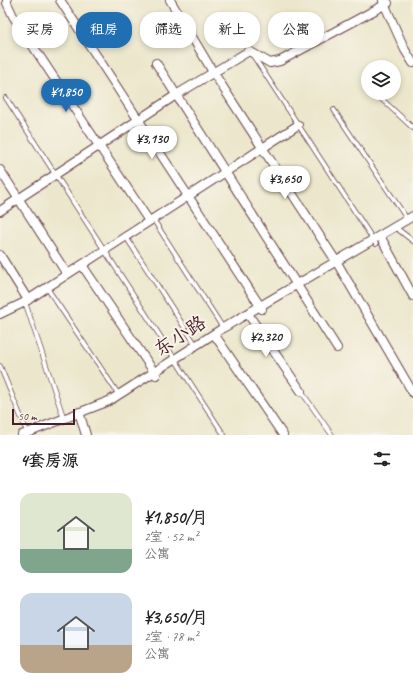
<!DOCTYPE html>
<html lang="zh">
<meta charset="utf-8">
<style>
body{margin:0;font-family:Caveat,"LXGW WenKai TC",sans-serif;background:#f6f6f6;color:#222;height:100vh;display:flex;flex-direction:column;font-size:15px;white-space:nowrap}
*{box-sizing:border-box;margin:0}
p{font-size:13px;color:#767676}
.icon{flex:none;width:22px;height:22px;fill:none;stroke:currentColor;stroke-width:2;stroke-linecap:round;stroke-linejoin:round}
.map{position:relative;height:435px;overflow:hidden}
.details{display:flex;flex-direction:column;background:#fff;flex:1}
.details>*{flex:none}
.banner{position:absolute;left:12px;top:12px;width:389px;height:36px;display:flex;gap:8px}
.controls{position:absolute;left:361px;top:60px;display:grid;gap:8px}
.controls a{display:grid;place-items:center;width:40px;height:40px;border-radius:50%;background:#fff;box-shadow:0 2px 6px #0003;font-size:20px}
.scale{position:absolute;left:12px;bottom:10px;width:63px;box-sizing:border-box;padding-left:4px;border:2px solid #4a1f2b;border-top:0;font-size:11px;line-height:14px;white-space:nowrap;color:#4a1f2b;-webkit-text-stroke:3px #f7f3e8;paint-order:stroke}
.price{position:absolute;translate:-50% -34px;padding:0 9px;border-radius:14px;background:#fff;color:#222;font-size:13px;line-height:26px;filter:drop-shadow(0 1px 2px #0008)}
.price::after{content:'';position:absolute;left:50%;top:24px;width:12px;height:9px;margin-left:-6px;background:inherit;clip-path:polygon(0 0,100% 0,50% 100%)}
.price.current{background:#1f6fb2;color:#fff}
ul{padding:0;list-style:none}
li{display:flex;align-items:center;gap:12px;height:100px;padding:0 20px}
li span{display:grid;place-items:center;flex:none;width:112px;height:80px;border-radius:12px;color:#555}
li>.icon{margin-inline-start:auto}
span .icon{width:48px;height:48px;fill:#fffc;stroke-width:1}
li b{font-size:17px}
h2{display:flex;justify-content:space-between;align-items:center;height:48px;padding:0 20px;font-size:17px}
.chip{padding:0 14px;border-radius:16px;background:#fff;box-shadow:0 2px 6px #0003;font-size:14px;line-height:36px}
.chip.current{background:#1f6fb2;color:#fff}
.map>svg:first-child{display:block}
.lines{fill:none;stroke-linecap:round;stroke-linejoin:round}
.lane-casing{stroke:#623d43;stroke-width:5.5}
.street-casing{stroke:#623d43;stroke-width:10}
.lane{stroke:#fff;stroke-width:4}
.street{stroke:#fff;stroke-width:8}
.labels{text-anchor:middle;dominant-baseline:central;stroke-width:4;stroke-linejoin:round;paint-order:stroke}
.street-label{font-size:19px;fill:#4a1f2b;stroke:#f7f3e8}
</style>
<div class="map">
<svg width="413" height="435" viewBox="0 0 413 435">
<rect width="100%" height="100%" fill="#f7f3e8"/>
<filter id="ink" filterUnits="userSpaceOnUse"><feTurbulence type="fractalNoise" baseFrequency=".025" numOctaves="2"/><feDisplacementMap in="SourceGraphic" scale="8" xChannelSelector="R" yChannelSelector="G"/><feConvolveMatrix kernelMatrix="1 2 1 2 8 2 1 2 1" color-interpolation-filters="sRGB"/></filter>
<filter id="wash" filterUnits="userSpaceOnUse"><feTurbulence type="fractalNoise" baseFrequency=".012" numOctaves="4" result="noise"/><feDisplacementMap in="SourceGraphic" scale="16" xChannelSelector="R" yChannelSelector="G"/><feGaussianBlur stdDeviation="0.9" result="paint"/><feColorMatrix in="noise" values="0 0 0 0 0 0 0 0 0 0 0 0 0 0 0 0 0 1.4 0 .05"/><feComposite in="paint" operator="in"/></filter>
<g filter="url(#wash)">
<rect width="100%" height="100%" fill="#ece7cc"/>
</g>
<g filter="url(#ink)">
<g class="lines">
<!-- lane casing -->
<g class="lane-casing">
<g id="lane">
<polyline points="252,54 376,244"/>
<polyline points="375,93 413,128"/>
<polyline points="6,98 224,435"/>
<polyline points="334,110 407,219"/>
<polyline points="153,219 223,328"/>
<polyline points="395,227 413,241"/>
<polyline points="126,237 196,345"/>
<polyline points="47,288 119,395"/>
<polyline points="25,302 64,419"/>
<polyline points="0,366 28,434"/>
<polyline points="301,391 332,435"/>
</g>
</g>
<!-- street casing -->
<g class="street-casing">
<g id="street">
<polyline points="7,0 7,3 13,16 149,221"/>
<polyline points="60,0 262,309"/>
<polyline points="170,0 213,72 336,261 413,393"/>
<polyline points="383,1 405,50 413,63"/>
<polyline points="156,63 337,348"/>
<polyline points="0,170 67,274"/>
<polyline points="0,211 176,95 249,51 270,63 280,61 388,3"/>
<polyline points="380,236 413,296"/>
<polyline points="0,255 28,300"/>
<polyline points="82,265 156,375"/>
<polyline points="0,314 23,303 298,125"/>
<polyline points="248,314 301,391"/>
<polyline points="214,334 283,435"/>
<polyline points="79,412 86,435"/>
<polyline points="22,435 109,401 223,328 413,216"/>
</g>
</g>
<!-- lane -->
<use href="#lane" class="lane"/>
<!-- street -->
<use href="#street" class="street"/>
</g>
</g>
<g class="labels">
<!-- street labels -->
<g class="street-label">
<text transform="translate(180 336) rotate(-33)">东小路</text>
</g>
</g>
</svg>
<div class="controls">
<a><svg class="icon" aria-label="layers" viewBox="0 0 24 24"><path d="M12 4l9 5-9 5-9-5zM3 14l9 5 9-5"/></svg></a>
</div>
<div class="scale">50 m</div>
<b class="price current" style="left:66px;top:113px">¥1,850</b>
<b class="price" style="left:152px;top:160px">¥3,130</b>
<b class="price" style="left:285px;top:200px">¥3,650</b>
<b class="price" style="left:266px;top:358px">¥2,320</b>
<div class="banner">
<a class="chip">买房</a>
<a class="chip current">租房</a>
<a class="chip">筛选</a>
<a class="chip">新上</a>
<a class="chip">公寓</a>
</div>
</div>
<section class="details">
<h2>4套房源<svg class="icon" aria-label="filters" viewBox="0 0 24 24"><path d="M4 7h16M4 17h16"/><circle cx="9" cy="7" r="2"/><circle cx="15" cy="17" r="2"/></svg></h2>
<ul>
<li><span style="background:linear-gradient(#dfe7d0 70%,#7fa58c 0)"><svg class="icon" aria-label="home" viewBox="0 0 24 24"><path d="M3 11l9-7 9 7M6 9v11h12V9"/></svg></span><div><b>¥1,850/月</b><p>2室 · 52 m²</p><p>公寓</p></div></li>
<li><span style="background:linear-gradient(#c9d6e8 65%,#b9a48a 0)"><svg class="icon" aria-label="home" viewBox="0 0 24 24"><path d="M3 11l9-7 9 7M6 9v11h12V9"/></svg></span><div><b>¥3,650/月</b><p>2室 · 78 m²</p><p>公寓</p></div></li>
</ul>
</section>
